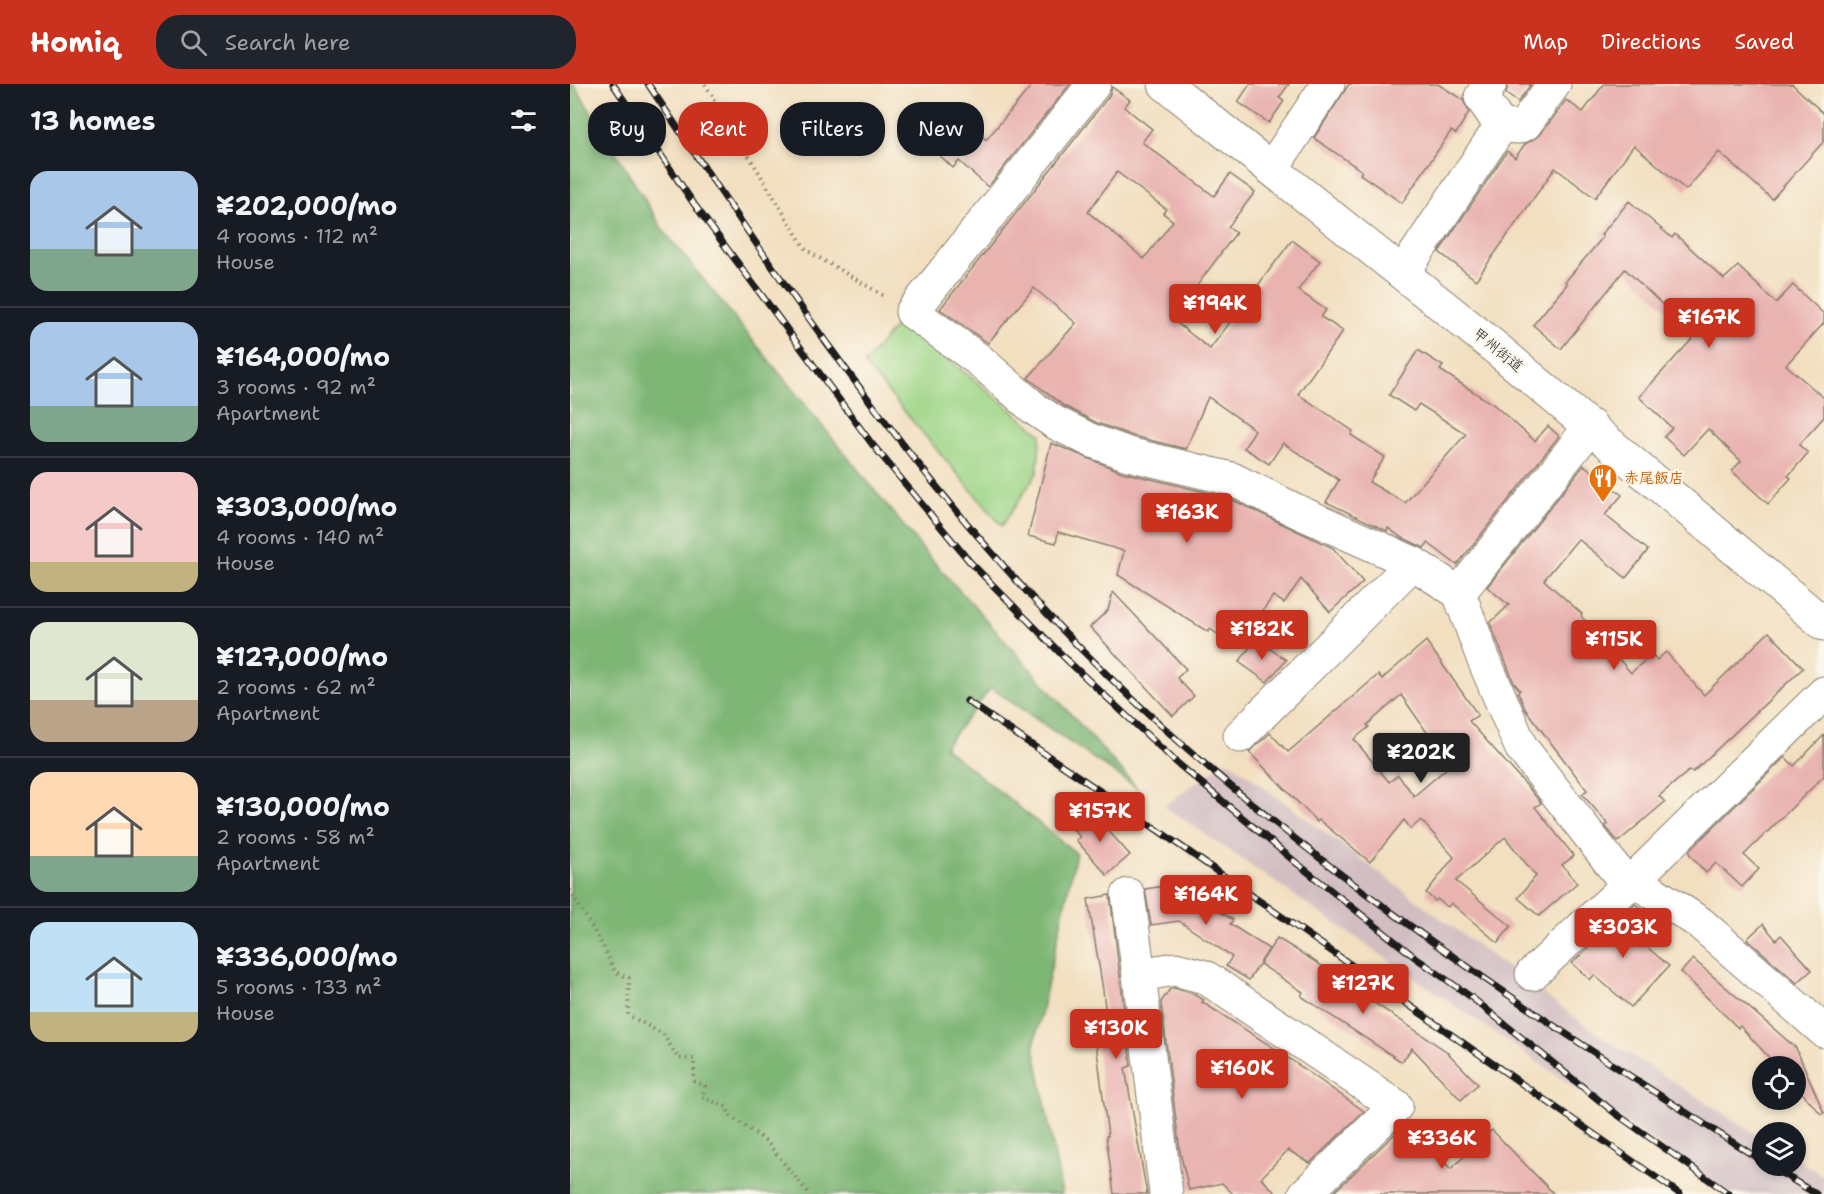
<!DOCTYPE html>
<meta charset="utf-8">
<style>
body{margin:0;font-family:"Shantell Sans","Klee One",sans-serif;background:#20242c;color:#f1f3f6;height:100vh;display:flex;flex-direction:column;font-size:22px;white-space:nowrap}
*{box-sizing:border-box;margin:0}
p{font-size:20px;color:#9ea1a6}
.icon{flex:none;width:33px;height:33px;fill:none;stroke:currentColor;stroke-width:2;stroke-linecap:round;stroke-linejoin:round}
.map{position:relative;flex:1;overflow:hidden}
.panel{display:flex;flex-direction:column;background:#171b24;width:570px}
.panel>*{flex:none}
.guide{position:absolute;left:18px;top:18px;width:570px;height:54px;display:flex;gap:12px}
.fabs{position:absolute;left:1182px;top:972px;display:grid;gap:12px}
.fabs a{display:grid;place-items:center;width:54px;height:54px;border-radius:50%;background:#171b24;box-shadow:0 3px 9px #0003;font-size:30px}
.price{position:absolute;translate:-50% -51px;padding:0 14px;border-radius:6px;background:#c8321e;color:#fff;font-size:20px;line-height:39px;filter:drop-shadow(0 2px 3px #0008)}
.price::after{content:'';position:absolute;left:50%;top:36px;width:18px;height:14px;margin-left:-9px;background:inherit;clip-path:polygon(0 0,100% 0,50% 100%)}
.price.active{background:#222;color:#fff}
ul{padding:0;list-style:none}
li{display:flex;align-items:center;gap:18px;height:150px;padding:0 30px}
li+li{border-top:2px solid #363941}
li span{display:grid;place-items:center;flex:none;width:168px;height:120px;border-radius:18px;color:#555}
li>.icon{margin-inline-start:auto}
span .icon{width:72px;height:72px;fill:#fffc;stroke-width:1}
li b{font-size:26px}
h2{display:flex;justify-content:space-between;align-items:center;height:72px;padding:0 30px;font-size:26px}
.chip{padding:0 21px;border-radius:24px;background:#171b24;box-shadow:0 3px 9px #0003;font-size:21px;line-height:54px}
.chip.active{background:#c8321e;color:#fff}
header{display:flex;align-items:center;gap:36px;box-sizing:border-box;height:84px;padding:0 30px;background:#c8321e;color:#fff}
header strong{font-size:28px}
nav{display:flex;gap:33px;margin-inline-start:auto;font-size:21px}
.search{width:420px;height:54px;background:#20242c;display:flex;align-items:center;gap:15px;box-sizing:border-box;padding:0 21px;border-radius:24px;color:#9ea1a6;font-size:22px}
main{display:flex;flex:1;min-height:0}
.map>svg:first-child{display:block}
.industrial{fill:#d2bec2}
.green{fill:#9ed587;stroke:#5d7852;stroke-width:1.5}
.forest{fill:#7eb674;stroke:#4d6948;stroke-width:1.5}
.building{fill:#e9b3b0;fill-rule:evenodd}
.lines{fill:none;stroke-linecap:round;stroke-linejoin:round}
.minor-casing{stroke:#877e6e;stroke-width:35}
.highway-casing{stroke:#877e6e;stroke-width:35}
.path{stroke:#877e6e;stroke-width:4;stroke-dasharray:1.5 4.5;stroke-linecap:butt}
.minor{stroke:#fff;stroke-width:33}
.highway{stroke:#fff;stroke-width:33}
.rail-casing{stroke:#1c1c1c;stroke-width:7}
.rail{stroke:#fbf7ec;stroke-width:4.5;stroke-dasharray:14;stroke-linecap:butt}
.labels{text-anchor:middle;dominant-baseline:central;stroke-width:4.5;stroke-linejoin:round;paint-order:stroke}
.street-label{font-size:15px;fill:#1c1c1c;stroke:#fbf7ec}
.food-label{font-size:15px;font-weight:bold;fill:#c56008;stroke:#fbf7ec;text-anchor:start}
</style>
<header>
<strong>Homiq</strong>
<div class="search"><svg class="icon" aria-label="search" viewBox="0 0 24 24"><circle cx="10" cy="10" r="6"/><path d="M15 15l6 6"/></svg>Search here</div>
<nav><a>Map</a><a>Directions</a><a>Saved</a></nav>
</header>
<main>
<section class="panel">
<h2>13 homes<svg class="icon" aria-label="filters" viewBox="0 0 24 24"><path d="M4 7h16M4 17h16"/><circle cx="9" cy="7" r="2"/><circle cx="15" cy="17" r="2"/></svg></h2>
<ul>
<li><span style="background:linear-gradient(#a9c7e8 65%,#7fa58c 0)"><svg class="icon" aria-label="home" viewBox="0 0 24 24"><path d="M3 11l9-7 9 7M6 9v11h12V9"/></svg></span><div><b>¥202,000/mo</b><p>4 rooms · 112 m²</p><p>House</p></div></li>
<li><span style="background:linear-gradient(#a9c7e8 70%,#7fa58c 0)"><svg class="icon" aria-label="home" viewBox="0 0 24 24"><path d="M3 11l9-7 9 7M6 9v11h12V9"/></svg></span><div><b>¥164,000/mo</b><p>3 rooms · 92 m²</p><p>Apartment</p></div></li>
<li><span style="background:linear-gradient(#f6c9c9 75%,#c2b280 0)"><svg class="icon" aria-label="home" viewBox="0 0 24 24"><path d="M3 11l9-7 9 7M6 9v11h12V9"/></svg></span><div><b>¥303,000/mo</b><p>4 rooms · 140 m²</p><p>House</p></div></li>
<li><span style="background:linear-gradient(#dfe7d0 65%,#b9a48a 0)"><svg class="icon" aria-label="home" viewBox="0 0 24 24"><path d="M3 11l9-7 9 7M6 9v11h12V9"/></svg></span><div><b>¥127,000/mo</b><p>2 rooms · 62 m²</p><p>Apartment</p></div></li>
<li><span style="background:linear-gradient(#ffd9b3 70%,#7fa58c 0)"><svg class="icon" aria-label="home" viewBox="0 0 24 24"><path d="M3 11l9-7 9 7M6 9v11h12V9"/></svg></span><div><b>¥130,000/mo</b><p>2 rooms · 58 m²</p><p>Apartment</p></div></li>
<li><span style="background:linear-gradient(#bfe0f5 75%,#c2b280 0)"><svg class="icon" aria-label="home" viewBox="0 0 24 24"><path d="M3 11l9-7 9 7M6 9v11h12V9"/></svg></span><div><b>¥336,000/mo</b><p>5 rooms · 133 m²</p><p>House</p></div></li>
</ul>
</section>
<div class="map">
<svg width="1254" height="1110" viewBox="0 0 1254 1110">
<rect width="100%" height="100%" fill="#fbf7ec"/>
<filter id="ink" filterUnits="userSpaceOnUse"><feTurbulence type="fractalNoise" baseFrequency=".0167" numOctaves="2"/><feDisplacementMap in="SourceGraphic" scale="12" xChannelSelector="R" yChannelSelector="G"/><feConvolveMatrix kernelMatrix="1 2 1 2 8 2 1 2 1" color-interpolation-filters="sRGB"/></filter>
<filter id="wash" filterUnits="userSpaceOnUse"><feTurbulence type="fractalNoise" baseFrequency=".008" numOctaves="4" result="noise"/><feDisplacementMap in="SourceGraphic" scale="24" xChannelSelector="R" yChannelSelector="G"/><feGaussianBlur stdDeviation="1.35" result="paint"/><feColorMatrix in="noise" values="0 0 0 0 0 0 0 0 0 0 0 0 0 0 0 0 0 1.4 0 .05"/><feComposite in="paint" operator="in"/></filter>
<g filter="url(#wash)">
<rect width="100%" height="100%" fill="#f2dfc0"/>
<!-- industrial -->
<polygon class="industrial" points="657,676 1026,949 1192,1054 1192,1082 1226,1082 1226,1075 1254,1093 1254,1110 1160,1110 594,722"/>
<!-- green -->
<polygon class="green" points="330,236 471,350 467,389 432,442 294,280"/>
<!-- forest -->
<polygon class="forest" points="0,0 4,0 93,146 354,467 568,705 421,604 374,663 506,769 464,962 492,1110 0,1110"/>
<g id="blocks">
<!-- building -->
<g class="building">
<polygon points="463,0 500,0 418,103 389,77 383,84 363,65 393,34 416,56"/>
<polygon points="680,0 719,0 709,14 714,17 699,39 668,18"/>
<polygon points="779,0 868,0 893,16 899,28 886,50 881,47 832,119 790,90 792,87 744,54"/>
<polygon points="938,0 961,0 948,18 936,10"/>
<polygon points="1034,0 1222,0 1254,30 1254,57 1202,115 1149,68 1116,106 1064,61 1025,114 985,84 906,196 869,168 937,67 945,74 955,60 970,51 996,16 1013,28"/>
<path d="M542,3l18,13 -6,7 28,22 -10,13 72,54 16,-22 25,18 -27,35 8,6 -64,86 38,30 82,-109 28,21 -22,29 28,20 -5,7 22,14 -45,63 55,37 -2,4 34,22 -16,25 36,21 61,-69 -47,-30 -5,7 -25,-16 29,-45 25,16 -3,4 54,35 41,36 13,-15 11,10 -102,129 -29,-22 -4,5 -23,-11 -13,-9 -1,3 -61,-29 13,-22 -56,-37 -14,21 -25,-16 11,-18 -47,-33 -22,52 -53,-13 -36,-13 -33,-17 -36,-28 48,-55 -42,-35 -46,55 -48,-34 169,-213zM547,88l49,37 -3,4 10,8 -29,38 -56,-47z"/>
<polygon points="1059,117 1102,154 1105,150 1154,195 1168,182 1206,219 1223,201 1254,230 1254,239 1216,281 1254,314 1254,333 1229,361 1238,369 1218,392 1221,394 1198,420 1162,387 1171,377 1138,345 1114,371 1094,353 1102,344 1069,313 1125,252 1055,185 991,265 963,241 997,200 995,198 1033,153 1031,151"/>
<polygon points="481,359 552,388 656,413 763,464 793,498 760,528 731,495 714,519 703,512 667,563 640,545 638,548 548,491 554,467 488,448 486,459 458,452"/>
<polygon points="1014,381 1052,411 1035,431 1078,466 1056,494 1008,455 974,496 1012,530 1011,532 1061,589 1082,570 1087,576 1096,568 1134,611 1199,548 1233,584 1123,688 1120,686 1089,712 1095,718 1048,758 1035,742 1038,740 1012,710 1017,706 955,625 948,608 950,606 944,599 920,539 939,521 917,503"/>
<polygon points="543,508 616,585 607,594 624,612 603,632 520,543 538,526"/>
<polygon points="686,555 716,576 697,598 669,578"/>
<path d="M856,557l52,74 -9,6 58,65 14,17 -6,4 39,49 -12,9 15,18 -38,33 -21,-18 18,-22 -31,-39 -49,44 55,45 -13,17 -47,-40 -3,4 -11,-8 -2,2 -9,-8 28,-36 -33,-37 -10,9 -7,-9 -34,42 -51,-42 -2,2 -68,-70 21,-19 18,19 90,-77 4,4zM831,611l48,69 -3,2 1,2 -33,28 -16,-21 -9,7 -35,-43 15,-12 -2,-2z"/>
<polygon points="1254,651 1254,692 1174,771 1189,785 1172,803 1146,779 1136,789 1120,771 1120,766 1215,673 1224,682"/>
<polygon points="520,726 560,771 537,791 506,756 510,753 501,743"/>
<polygon points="608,800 663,836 660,840 699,865 679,896 656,882 662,873 609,837 581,841 575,805"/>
<polygon points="540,811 561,982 555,984 577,1110 544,1110 536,1052 538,1052 526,959 539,957 533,906 518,815"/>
<polygon points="1065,820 1080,832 1062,850 1099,882 1061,923 1024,891 1020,896 1002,879"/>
<polygon points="1193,840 1206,856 1211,851 1242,886 1227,899 1177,855"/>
<polygon points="707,854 770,893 769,895 876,967 908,1000 891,1016 842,964 832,978 731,912 733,908 690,880"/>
<polygon points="1123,875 1226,964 1254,1029 1251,1030 1226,1002 1226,982 1207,982 1170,942 1168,944 1111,888"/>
<polygon points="604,904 621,909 634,916 632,918 704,964 794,1027 740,1079 718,1066 691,1094 707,1110 663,1110 652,1099 619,1106 610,1068 591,918 600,905"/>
<polygon points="835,1040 881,1085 922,1046 984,1110 762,1110"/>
</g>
</g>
</g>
<g filter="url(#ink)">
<use href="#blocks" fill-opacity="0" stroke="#877e6e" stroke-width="1.5"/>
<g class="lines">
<!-- minor casing -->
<g class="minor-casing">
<g id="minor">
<polyline points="524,0 342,228 409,276 465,325 484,338 520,356 558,370 662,395 729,428 843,479 889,509 913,574 951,663 1049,790 1078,805 1130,839 1254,947"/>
<polyline points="931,42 949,43 955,40 984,0"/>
<polyline points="702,84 758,0"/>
<polyline points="833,189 931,42 911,13 920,0"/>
<polyline points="889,509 1021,342"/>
<polyline points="670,652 843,479"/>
<polyline points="558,811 569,891"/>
<polyline points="962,890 1061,798 1254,609"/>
<polyline points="596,1110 569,891 605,885 635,893 826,1022 735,1110"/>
</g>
</g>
<!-- highway casing -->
<g class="highway-casing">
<polyline id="highway" points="595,0 927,265 1254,540"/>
</g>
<!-- path -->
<g class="path">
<polyline points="135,0 236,166 316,213"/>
<polyline points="0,806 33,862 45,888 59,894 58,931 93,950 108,974 124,975 124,997 135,1002 132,1013 157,1023 159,1031 196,1057 239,1110"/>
</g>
<!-- minor -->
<use href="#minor" class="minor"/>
<!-- highway -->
<use href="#highway" class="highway"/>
<!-- rail casing -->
<g class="rail-casing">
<g id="rail">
<polyline points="43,0 124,120 302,360 400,478 499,578 606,678 724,777 846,874 901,913 1045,1029 1159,1110"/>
<path d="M78,0c131,195 265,394 430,562 202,204 444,362 684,515"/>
<polyline points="397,617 589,747 1110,1110"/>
<polyline points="1200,1082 1246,1110"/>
</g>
</g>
<!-- rail -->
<use href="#rail" class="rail"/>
</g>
</g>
<!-- icons -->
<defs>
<g id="restaurant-pin" transform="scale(1.5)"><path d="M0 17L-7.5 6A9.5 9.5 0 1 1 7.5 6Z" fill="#e8710a" stroke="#fbf7ec"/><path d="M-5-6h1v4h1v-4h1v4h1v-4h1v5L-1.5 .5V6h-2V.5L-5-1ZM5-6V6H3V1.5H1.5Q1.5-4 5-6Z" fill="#fff"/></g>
</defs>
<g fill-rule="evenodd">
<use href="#restaurant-pin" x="1033" y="394"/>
</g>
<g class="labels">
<!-- street labels -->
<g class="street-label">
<text transform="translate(928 266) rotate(39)">甲州街道</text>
</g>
<!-- food labels -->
<g class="food-label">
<text x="1054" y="394">赤尾飯店</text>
</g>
</g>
</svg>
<div class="fabs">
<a><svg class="icon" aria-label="locate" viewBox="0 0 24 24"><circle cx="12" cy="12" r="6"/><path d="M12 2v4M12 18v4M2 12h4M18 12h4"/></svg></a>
<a><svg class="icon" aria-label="layers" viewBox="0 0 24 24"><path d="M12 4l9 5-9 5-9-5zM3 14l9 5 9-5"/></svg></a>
</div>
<b class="price" style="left:645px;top:251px">¥194K</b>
<b class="price" style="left:1139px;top:265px">¥167K</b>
<b class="price" style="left:617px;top:460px">¥163K</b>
<b class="price" style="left:692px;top:577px">¥182K</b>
<b class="price" style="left:1044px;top:587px">¥115K</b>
<b class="price active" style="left:851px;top:700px">¥202K</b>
<b class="price" style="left:530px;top:759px">¥157K</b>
<b class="price" style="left:636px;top:842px">¥164K</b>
<b class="price" style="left:1053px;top:875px">¥303K</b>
<b class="price" style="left:793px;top:931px">¥127K</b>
<b class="price" style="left:546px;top:976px">¥130K</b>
<b class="price" style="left:672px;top:1016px">¥160K</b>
<b class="price" style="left:872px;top:1086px">¥336K</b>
<div class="guide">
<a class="chip">Buy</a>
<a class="chip active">Rent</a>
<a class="chip">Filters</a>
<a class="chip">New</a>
</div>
</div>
</main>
